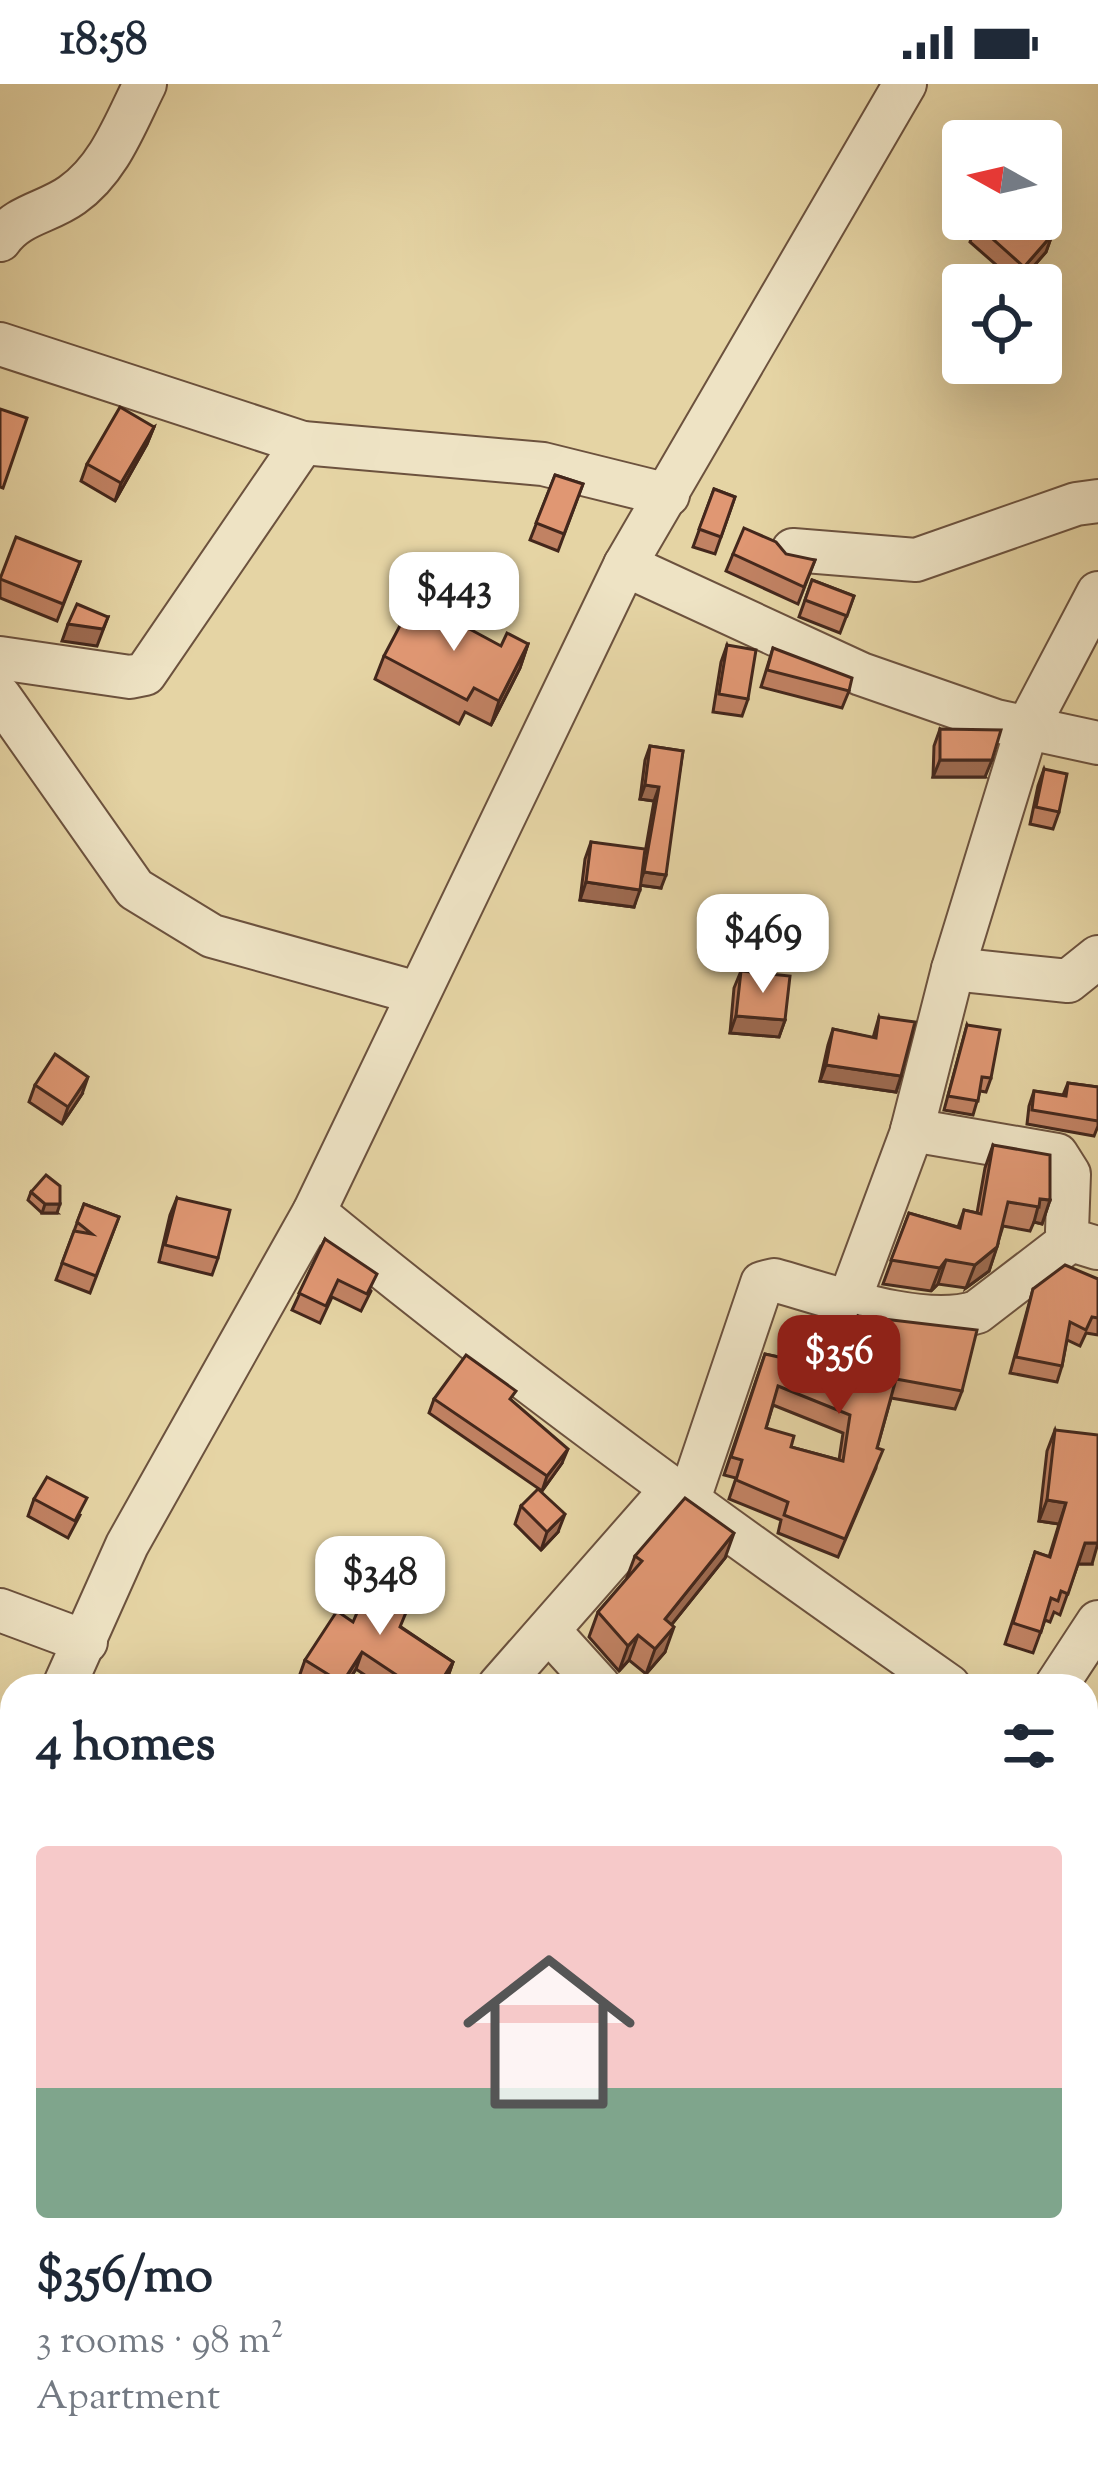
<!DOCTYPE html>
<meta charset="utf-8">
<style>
body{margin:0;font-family:"Sorts Mill Goudy",serif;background:#f6f6f7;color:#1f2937;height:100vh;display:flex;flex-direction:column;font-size:45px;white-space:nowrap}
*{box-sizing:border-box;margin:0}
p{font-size:39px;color:#747a83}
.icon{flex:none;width:66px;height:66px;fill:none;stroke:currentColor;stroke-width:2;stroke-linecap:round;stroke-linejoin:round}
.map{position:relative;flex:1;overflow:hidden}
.side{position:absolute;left:0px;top:1590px;width:1098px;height:807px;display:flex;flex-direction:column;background:#fff;border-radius:36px 36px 0 0;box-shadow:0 12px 48px #0002}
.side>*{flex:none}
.needle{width:78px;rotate:278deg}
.tools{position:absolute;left:942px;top:36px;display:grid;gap:24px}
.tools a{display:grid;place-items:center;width:120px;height:120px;border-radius:12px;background:#fff;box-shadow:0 12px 48px #0002;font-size:60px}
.price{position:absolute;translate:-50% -102px;padding:0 27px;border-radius:24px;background:#fff;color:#222;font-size:39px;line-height:78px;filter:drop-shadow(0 3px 6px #0008)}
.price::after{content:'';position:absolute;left:50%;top:72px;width:36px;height:27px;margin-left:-18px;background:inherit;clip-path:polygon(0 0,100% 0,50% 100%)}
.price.active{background:#8f2418;color:#fff}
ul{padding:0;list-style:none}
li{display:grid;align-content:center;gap:24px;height:636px;padding:0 36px}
li span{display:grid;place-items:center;height:372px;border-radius:12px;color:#555}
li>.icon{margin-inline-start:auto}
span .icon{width:216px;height:216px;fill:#fffc;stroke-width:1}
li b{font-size:51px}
h2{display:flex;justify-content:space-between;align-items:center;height:144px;padding:0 36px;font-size:51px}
.status{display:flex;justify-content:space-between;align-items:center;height:84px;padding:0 60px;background:#fff;direction:ltr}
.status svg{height:33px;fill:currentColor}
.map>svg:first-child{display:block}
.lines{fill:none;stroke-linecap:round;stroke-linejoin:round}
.minor-casing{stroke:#6c523e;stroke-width:46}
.minor{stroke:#eee3c4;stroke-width:42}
.wall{fill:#c18263;stroke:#43271c;stroke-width:3;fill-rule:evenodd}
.shaded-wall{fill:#9d6a50;stroke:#43271c;stroke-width:3}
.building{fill:#e09773;stroke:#43271c;stroke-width:3;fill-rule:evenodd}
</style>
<div class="status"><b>18:58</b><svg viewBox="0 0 49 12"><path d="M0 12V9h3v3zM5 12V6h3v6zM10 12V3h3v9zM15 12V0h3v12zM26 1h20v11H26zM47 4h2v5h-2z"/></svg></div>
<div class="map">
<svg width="1098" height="2395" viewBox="0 0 1098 2395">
<rect width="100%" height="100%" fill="#e5d4a4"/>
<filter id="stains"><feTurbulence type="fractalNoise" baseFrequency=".00167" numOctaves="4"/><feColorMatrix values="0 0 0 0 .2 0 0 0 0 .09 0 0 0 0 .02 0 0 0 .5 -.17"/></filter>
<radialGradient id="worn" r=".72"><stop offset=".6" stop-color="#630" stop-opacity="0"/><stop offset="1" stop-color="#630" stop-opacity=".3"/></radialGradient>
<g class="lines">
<!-- minor casing -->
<g class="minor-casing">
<g id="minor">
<path d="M0,156c18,-26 47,-27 72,-45 37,-26 53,-71 73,-111"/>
<polyline points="0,260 303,359 543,380 668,411"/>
<polyline points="793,466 916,476 1076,420 1098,417"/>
<polyline points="625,481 861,590 996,637 1098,659"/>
<polyline points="0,574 130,593 145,590 303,359"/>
<polyline points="0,613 135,805 212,852 417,909"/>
<polyline points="953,885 1068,897 1098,873"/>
<polyline points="912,1046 1057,1071 1069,1090 1067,1147 1071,1156 1097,1164"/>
<path d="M314,1128c204,168 419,323 635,474"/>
<polyline points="849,1217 911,1050 953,885 1027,644 1098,509"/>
<path d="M689,1415l73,-216 12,-3c54,15 149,50 203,32l94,-72"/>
<polyline points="0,1526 86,1558"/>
<polyline points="550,1548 599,1602"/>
<polyline points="64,1602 127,1461 314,1128 625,481 905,0"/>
<polyline points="499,1602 672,1405"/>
<polyline points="1056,1602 1098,1538"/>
<polyline points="1086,1682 1098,1684"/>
<polyline points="0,1718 12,1696"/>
<polyline points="1086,1801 1098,1785"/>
<polyline points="0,2236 12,2237"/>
<polyline points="1086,2261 1098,2267"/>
<polyline points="375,2385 385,2395"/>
<polyline points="624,2385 652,2395"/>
<polyline points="823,2385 838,2395"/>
<polyline points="734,2395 741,2385"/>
<polyline points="999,2395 1003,2385"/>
</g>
</g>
<!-- minor -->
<use href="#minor" class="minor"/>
</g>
<!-- wall -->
<g class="wall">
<polygon points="976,140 1052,151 1046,168 1018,200 970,158"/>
<polygon points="154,343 147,360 115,417 81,397 87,380"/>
<polygon points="555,391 583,400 558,467 530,456"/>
<polygon points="714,405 735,413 715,470 693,463"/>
<polygon points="733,470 815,476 798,520 726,487"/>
<polygon points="80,478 57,537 0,514 0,493"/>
<polygon points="812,496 854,512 840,549 799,533"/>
<polygon points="528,560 520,584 491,641 465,628 459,640 375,595 384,572"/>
<polygon points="727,561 748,615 742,632 713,628 721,578"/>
<polygon points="773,564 849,607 842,624 761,603"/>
<polygon points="940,645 985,693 933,693 934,662"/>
<polygon points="650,662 683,667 661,804 640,801 634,823 580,816 585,775 591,758 645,769 654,717 640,715 645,676"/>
<polygon points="1044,685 1059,728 1053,745 1030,740 1038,702"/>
<polygon points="741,887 785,936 779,953 730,949 734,904"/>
<polygon points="879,933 901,992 896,1008 820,997 828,961 833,945 873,954"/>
<polygon points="967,941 991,994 986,1008 980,1007 973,1031 944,1026"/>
<polygon points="1068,999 1098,1003 1098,1042 1094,1052 1027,1040 1029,1022 1034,1007 1063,1011"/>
<polygon points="35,1001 82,1010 62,1040 29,1018"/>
<polygon points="993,1061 1050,1116 1042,1140 1034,1138 1030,1147 1003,1142 989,1187 966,1204 938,1200 931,1207 883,1200 909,1129 958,1143 964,1126 977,1129 985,1084"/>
<polygon points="31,1108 57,1129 42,1129 28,1116"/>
<polygon points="177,1114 218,1174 212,1191 159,1178 170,1131"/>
<polygon points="84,1120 119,1133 90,1209 56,1196"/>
<polygon points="325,1155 371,1207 361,1227 332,1213 320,1239 292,1226"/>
<polygon points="1098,1195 1098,1251 1086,1249 1080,1262 1067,1256 1062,1282 1057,1298 1010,1289 1033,1205"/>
<path d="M858,1232l104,75 -7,18 -64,-11 -14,50 -1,20 -38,89 -60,-24 3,-13 -52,-21 7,-21 -12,-3 41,-121 78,17 8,-37zM773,1321l70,28 -4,27 -48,-13 -25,-19z"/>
<polygon points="434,1315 512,1317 562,1379 542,1407 429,1329"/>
<polygon points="1055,1346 1092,1480 1078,1480 1060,1531 1054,1528 1050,1538 1045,1536 1033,1569 1005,1560 1035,1468 1049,1473 1059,1440 1039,1437 1047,1367"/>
<polygon points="34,1415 80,1431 68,1454 28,1432"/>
<polygon points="521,1422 558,1448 541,1466 515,1440"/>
<polygon points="635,1472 725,1474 672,1540 665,1568 646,1590 629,1576 619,1587 589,1553 598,1528 626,1496"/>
<polygon points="353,1538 401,1543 453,1578 447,1595 443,1602 381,1602 356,1585 345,1602 313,1602 299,1593 305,1576"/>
<polygon points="0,1798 2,1854 12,1860 12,1932 0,1926"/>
<polygon points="527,2385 604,2385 603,2395 524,2395"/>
<polygon points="879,2385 938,2385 934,2395 901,2395 878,2389"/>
</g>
<!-- shaded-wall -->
<g class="shaded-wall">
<polygon points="1052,151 1046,168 1018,200 1024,183"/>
<polygon points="154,343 147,360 115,417 121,399"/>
<polygon points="108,533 97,562 62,557 68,540"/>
<polygon points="528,560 520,584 491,641 499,617"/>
<polygon points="940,676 992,676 985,693 933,693"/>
<polygon points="645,701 659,703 654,717 640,715"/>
<polygon points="644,788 666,791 661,804 639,801"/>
<polygon points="586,798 640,806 634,823 580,816"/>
<polygon points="736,932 785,936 779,953 730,949"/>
<polygon points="826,981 901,992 896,1008 820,997"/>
<polygon points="88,993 82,1010 62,1040 68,1023"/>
<polygon points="1040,1115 1050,1116 1042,1140 1034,1138"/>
<polygon points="45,1120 60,1120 57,1129 42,1129"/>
<polygon points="997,1163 989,1187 966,1204 975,1181"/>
<polygon points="946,1176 938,1200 931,1207 940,1184"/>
<polygon points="568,1365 562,1379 542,1407 547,1392"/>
<polygon points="1047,1416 1066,1419 1059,1440 1039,1437"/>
<polygon points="565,1430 558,1448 541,1466 547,1448"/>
<polygon points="734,1449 725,1474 656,1560 665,1535"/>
<polygon points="1085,1459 1098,1459 1092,1480 1077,1480"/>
<polygon points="674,1543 665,1568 646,1590 655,1565"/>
<polygon points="638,1551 629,1576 619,1587 628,1562"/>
<polygon points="362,1568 356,1585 345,1602 341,1602"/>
<polygon points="453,1578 447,1595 443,1602 438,1602"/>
<polygon points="1098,1906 1098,1924 1086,1933 1086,1915"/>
<polygon points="1098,1979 1098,1994 1086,2007 1086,1992"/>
<polygon points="415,2385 444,2385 440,2395 412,2395"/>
</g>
<!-- building -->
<g class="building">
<polygon points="981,135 1034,135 1052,151 1024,183 976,140"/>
<polygon points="120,323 154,343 121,399 87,380"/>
<polygon points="0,325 27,334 3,404 0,403"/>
<polygon points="555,391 583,400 564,450 536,439"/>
<polygon points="714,405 735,413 721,453 699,445"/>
<polygon points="744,444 776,458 786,470 815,476 804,503 733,470"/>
<polygon points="16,453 80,478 63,520 0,495"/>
<polygon points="812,496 854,512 847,532 805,516"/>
<polygon points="414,515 501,562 507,549 528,560 499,617 474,604 467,616 384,572"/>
<polygon points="77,520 108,533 103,545 68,540"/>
<polygon points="727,561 756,566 748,615 719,610"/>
<polygon points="773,564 852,594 849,607 767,586"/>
<polygon points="940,645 1001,646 992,676 940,676"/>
<polygon points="650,662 683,667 666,791 644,788 659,703 645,701"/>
<polygon points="1044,685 1067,690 1059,728 1036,723"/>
<polygon points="591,758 645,765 640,806 586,798"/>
<polygon points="741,887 790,892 785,936 736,932"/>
<polygon points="879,933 915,938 901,992 826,981 833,945 876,954"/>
<polygon points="967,941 1000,946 991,994 982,993 978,1017 948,1012"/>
<polygon points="55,970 88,993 68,1023 35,1001"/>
<polygon points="1068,999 1098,1003 1098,1037 1032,1026 1034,1007 1066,1012"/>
<polygon points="993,1061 1050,1071 1050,1116 1040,1115 1039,1123 1008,1118 997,1163 975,1181 946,1176 940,1184 891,1176 909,1129 960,1144 964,1126 981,1130"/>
<polygon points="46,1091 60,1102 60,1120 45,1120 31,1108"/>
<polygon points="177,1114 230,1126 218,1174 165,1161"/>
<polygon points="84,1120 119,1133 96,1192 62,1179 74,1147 92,1150 77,1138"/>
<polygon points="325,1155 377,1190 367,1210 338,1196 326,1222 299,1209"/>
<polygon points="1065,1181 1098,1195 1098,1234 1092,1233 1086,1246 1070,1238 1062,1282 1016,1273 1033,1205"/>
<path d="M858,1232l119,14 -15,61 -66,-12 -19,69 6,2 -38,89 -61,-24 4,-13 -52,-22 6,-20 -11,-3 34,-103 81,18zM778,1302l72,29 -7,46 -52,-14 3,-11 -28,-8z"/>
<polygon points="466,1271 516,1307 510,1315 568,1365 547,1392 434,1315"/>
<polygon points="1055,1346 1098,1351 1098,1459 1085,1459 1068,1510 1061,1507 1058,1517 1051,1514 1041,1548 1013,1539 1035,1468 1050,1473 1066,1419 1047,1416"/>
<polygon points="47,1393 87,1414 75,1437 34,1415"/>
<polygon points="538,1405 565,1430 547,1448 521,1422"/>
<polygon points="685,1414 734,1449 665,1535 674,1543 655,1565 638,1551 628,1562 598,1528 642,1477 635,1472"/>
<polygon points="376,1485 417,1502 400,1543 453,1578 438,1602 413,1602 362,1568 342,1599 305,1576 337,1527 353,1538"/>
<polygon points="12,1767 12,1829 0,1853 0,1798"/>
<polygon points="1098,1825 1098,1906 1086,1915 1086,1835"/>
<polygon points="0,1854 12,1860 12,1912 0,1906"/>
<polygon points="1086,1934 1098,1946 1098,1979 1086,1992"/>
<polygon points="540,2385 604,2385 603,2395 560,2395 564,2392"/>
<polygon points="1028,2385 1084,2385 1081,2395 1016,2395"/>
</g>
<rect width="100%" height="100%" filter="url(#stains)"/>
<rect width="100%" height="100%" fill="url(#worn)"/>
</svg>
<div class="tools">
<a><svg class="needle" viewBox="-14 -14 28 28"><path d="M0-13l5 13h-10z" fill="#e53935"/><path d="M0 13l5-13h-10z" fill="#747a83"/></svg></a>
<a><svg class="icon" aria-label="locate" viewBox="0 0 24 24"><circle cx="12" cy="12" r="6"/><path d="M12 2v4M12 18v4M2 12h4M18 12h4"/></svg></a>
</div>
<b class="price" style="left:454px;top:570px">$443</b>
<b class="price" style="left:763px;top:912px">$469</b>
<b class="price active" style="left:839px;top:1333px">$356</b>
<b class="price" style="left:380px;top:1554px">$348</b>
<section class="side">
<h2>4 homes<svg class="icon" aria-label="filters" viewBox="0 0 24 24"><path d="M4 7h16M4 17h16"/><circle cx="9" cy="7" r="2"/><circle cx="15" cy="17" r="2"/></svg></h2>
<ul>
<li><span style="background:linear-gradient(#f6c9c9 65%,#7fa58c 0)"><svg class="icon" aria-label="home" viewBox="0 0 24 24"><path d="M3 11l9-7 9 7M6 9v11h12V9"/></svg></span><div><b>$356/mo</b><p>3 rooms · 98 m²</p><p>Apartment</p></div></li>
</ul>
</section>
</div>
